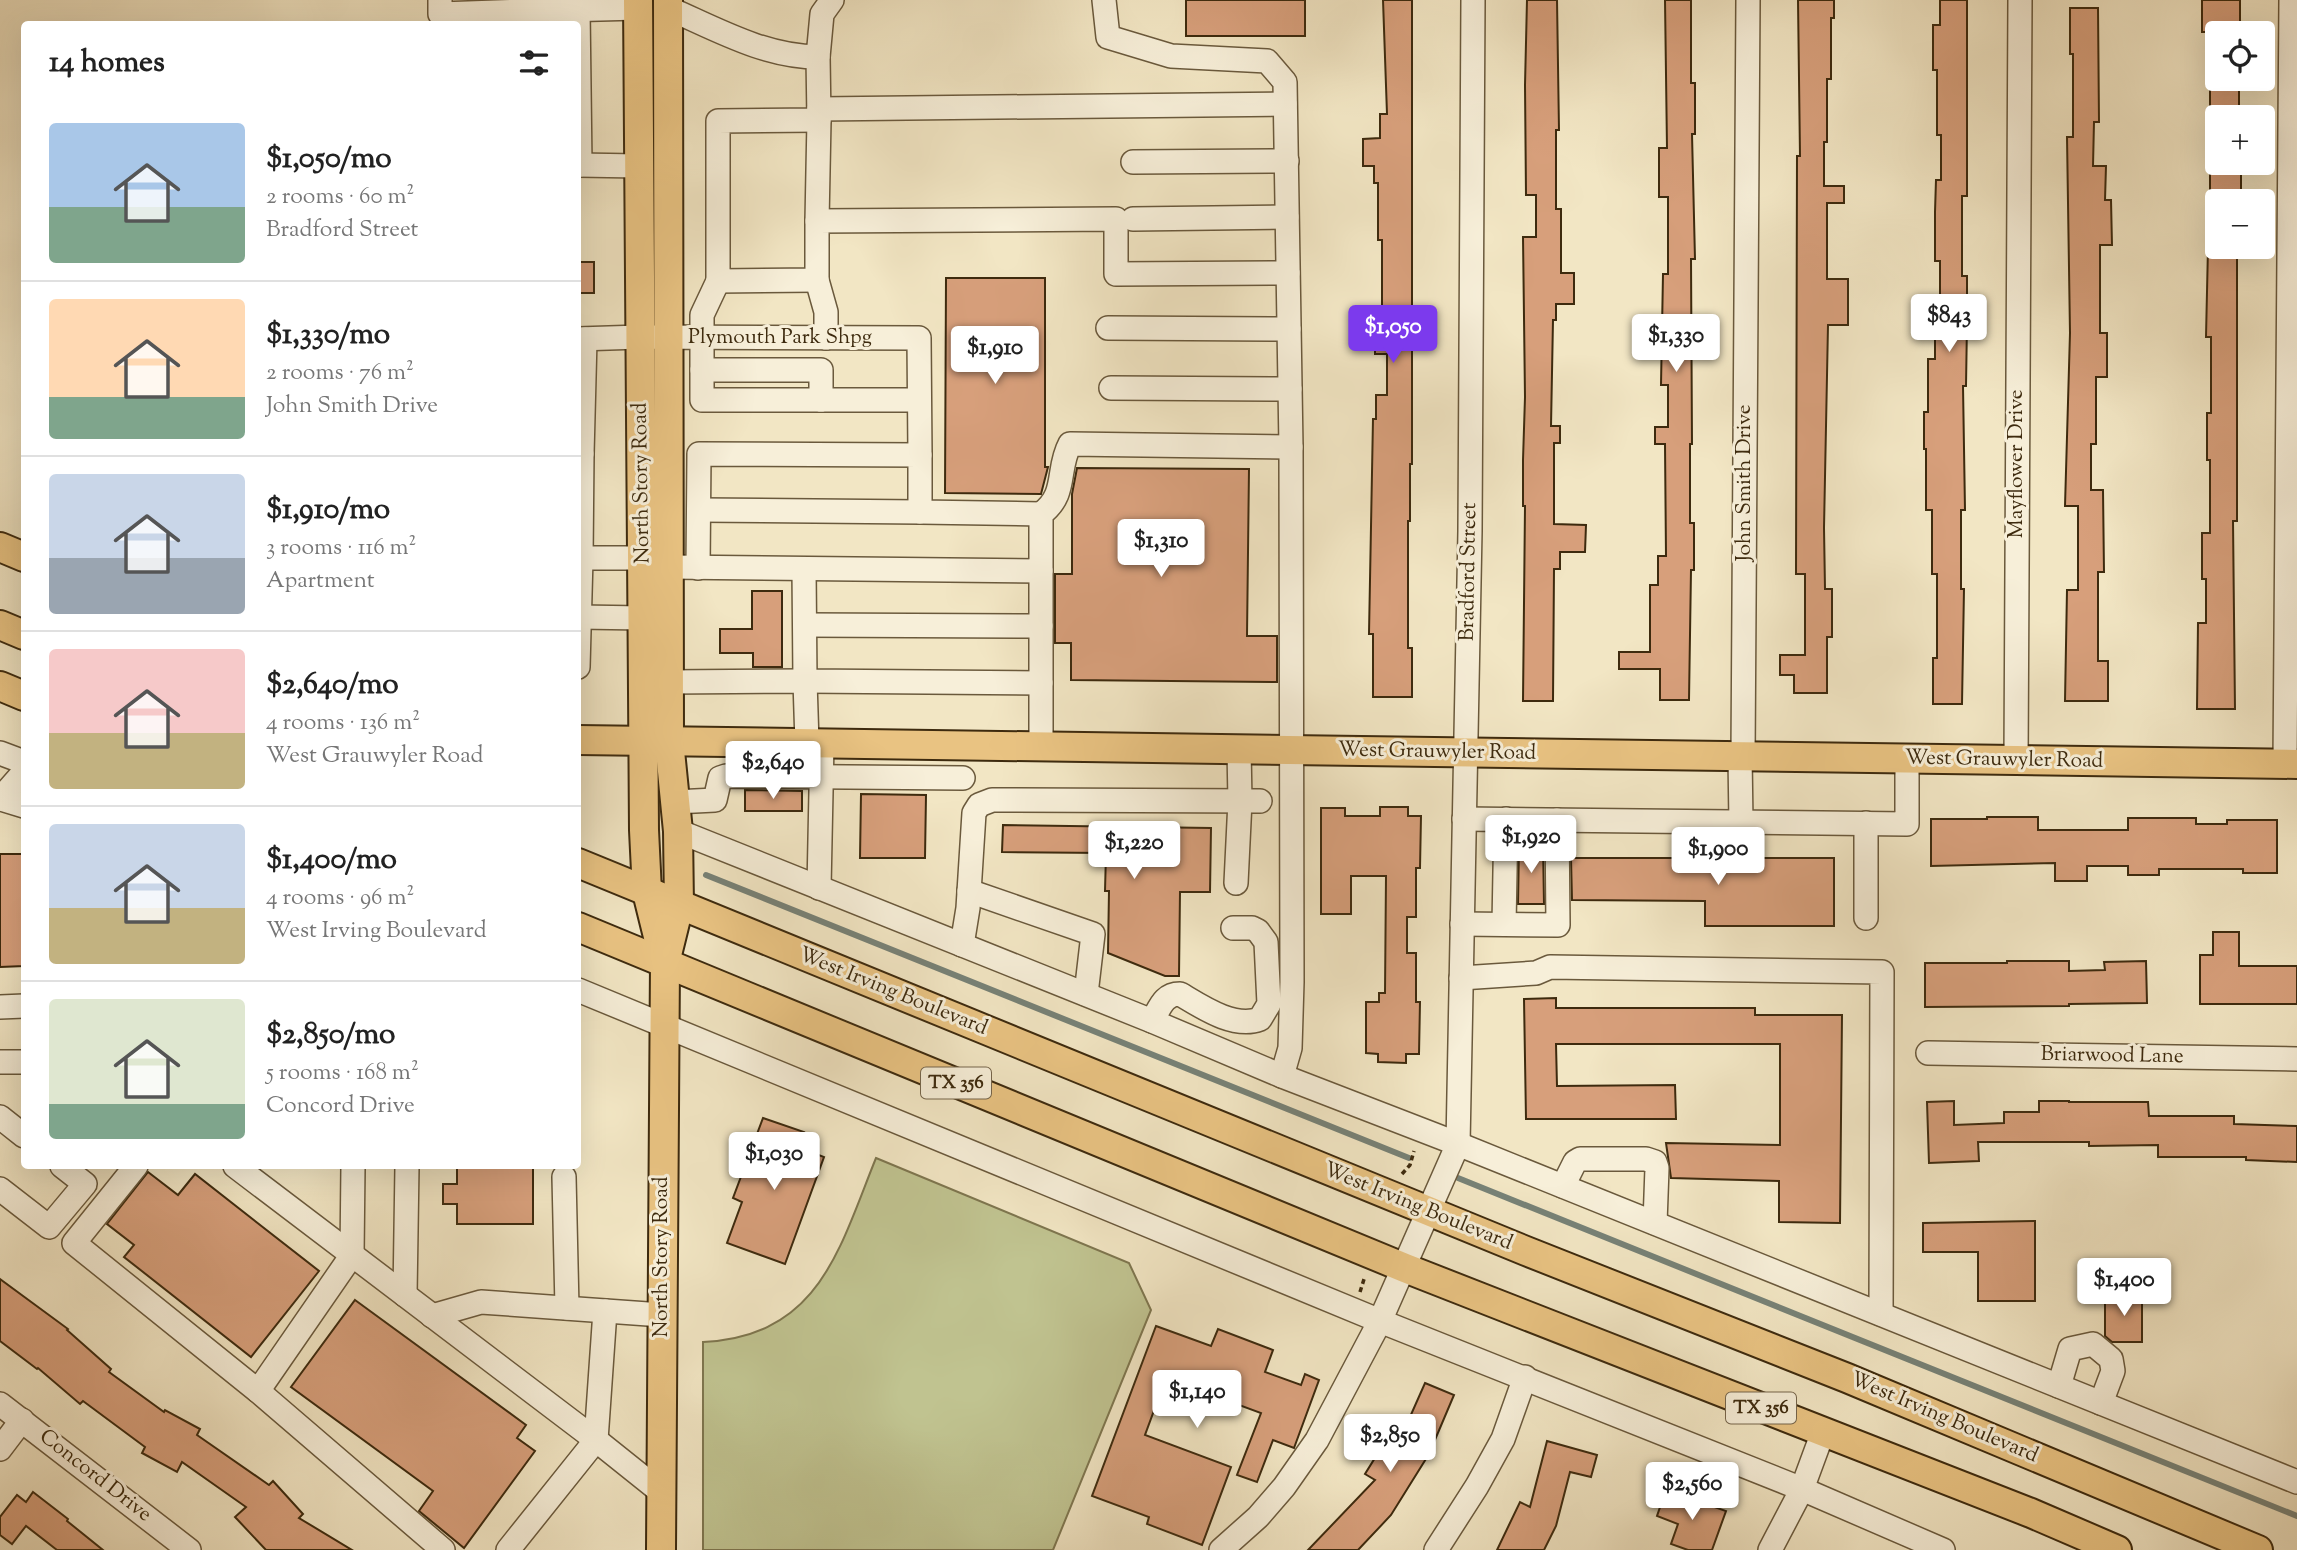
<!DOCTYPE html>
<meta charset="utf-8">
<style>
body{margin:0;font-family:"Sorts Mill Goudy",serif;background:#f2f2f2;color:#222;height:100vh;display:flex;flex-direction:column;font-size:26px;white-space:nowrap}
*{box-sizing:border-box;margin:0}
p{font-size:23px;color:#767676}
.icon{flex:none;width:38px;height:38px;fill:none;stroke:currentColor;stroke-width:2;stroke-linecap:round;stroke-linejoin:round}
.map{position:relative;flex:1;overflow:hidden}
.details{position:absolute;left:21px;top:21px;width:560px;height:1148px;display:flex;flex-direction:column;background:#fff;border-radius:7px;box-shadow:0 7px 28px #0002}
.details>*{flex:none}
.controls{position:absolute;left:2205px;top:21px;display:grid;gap:14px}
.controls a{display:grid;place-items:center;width:70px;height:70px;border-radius:7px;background:#fff;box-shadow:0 7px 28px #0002;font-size:35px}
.price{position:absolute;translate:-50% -60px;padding:0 16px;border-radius:7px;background:#fff;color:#222;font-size:23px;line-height:46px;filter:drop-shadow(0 2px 4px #0008)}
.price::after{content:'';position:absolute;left:50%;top:42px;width:21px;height:16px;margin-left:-10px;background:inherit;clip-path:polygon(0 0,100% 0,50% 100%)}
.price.active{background:#7c3aed;color:#fff}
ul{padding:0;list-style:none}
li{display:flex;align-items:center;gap:21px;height:175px;padding:0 28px}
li+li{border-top:2px solid #e0e0e0}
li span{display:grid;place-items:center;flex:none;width:196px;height:140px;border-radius:7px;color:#555}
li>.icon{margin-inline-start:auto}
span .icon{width:84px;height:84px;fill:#fffc;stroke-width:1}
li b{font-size:30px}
h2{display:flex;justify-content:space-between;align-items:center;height:84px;padding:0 28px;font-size:30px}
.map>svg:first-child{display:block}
.green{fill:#c0c390;stroke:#7e764f;stroke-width:2}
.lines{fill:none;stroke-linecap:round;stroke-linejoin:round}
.stream{stroke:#778277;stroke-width:6}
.building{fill:#d79f7b;stroke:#3d2a0e;stroke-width:2}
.minor-casing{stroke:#6a593c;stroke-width:26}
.major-casing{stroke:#3d2a0e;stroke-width:32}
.path{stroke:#3d2a0e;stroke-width:3.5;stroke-dasharray:5 3.5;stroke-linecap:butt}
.minor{stroke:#f7efd9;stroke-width:23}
.major{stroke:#e9c382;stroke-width:28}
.labels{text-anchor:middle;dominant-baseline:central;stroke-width:6;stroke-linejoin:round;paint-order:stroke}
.shield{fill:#f7efd9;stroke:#75654b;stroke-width:2}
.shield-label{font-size:19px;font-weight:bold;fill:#3d2a0e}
.street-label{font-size:21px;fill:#3d2a0e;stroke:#f7efd9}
</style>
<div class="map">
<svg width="2297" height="1550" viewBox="0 0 2297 1550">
<rect width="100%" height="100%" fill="#f2e6c4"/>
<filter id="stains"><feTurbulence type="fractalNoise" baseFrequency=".00286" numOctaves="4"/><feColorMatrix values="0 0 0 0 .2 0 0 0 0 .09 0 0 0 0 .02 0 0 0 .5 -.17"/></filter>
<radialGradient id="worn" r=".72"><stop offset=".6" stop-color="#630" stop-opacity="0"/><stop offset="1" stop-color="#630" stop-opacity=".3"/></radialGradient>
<!-- green -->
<path class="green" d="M876,1158l253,105 22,47 -98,240h-350v-208c117,-6 136,-93 173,-184z"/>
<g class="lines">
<!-- stream -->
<g class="stream">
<polyline points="706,875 1409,1158"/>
<polyline points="1458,1178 2297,1516"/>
</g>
</g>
<!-- building -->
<g class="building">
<rect x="1186" y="0" width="119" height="36"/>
<polygon points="1383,0 1412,0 1412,464 1410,464 1410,521 1408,521 1408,648 1412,648 1412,697 1373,697 1373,634 1369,634 1373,419 1376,419 1376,395 1387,395 1387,354 1375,354 1375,320 1382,320 1382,240 1378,240 1378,183 1374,183 1374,166 1363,166 1363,139 1380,138 1380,114 1387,114"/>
<polygon points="1527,0 1557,0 1559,130 1556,130 1556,209 1561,209 1561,273 1574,273 1574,304 1556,304 1556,320 1553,320 1551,426 1560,426 1560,443 1554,443 1554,524 1586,525 1585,552 1560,552 1560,569 1554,569 1553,701 1523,701 1525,506 1523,506 1523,460 1525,397 1523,237 1536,237 1536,195 1526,195 1525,85"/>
<polygon points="1665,0 1691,0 1691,83 1695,83 1695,134 1692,134 1695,259 1691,259 1692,444 1690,444 1690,523 1694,523 1694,570 1691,570 1689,700 1660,700 1660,669 1619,669 1619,652 1650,652 1650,585 1658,585 1658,556 1666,556 1665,444 1655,444 1655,427 1668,427 1668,385 1661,385 1663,274 1668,274 1668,197 1659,197 1659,148 1667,148"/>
<polygon points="1798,0 1834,0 1834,18 1831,18 1831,79 1827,79 1827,142 1824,142 1824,186 1844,186 1844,203 1827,203 1827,279 1848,279 1848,325 1828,325 1824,528 1825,589 1832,589 1832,637 1827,637 1827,693 1794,693 1794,675 1780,675 1780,655 1805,655 1805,574 1796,574 1797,156 1800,156"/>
<polygon points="1940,0 1967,0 1967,196 1962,196 1962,276 1967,276 1967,323 1966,386 1963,386 1965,510 1961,510 1961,589 1964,589 1962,704 1933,704 1933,658 1937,658 1937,574 1932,574 1932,510 1926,510 1926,449 1924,449 1924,412 1928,412 1928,359 1935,359 1935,307 1940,307 1940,261 1935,261 1935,212 1936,180 1941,180 1941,135 1937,135 1937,70 1933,70 1933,25 1940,25"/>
<rect x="2202" y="0" width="38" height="32"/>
<polygon points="2070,8 2098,8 2099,122 2094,122 2093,166 2106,166 2105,200 2111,200 2112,245 2100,245 2100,333 2107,333 2107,377 2096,377 2096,444 2091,444 2091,490 2103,490 2104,572 2098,572 2098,661 2108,661 2108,701 2065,701 2067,590 2078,590 2078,506 2065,506 2070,333 2067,137 2073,137 2073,54 2070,54"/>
<rect x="2210" y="79" width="29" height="38"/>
<rect x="2210" y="167" width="31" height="34"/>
<polygon points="2208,247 2237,247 2237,521 2233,521 2235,709 2197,709 2198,623 2206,623 2206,579 2202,579 2202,533 2210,533 2210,460 2207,460 2207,413 2211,413 2211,337 2206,337"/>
<rect x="578" y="262" width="16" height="31"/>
<polygon points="946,278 1045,278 1045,467 1048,467 1041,494 945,493"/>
<polygon points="1077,468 1249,469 1247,636 1277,636 1277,682 1071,680 1071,643 1055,643 1055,574 1072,574 1072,494"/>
<polygon points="752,591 782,591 782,667 753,667 753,653 720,653 720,629 752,629"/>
<polygon points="745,790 802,791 802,811 745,811"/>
<polygon points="861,794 926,795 925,858 860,858"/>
<polygon points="1380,807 1408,807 1408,816 1421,816 1420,868 1416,868 1416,917 1407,917 1407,953 1416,953 1416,1002 1420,1002 1419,1054 1406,1054 1406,1063 1378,1062 1378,1054 1366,1053 1366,1002 1379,1002 1379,993 1385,993 1386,876 1351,876 1351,914 1321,914 1321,808 1345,808 1345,816 1380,816"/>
<polygon points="1987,817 2038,817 2038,830 2128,830 2128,818 2196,818 2196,824 2227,824 2227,820 2277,820 2277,873 2243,873 2243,869 2159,869 2159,875 2128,875 2128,866 2087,866 2087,881 2055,881 2055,863 1931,866 1931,819 1987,819"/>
<polygon points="1003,825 1211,828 1210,892 1180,892 1179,976 1165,976 1108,953 1109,891 1105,891 1106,853 1002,852"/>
<polygon points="1519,846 1543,846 1544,904 1518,904"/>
<polygon points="0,854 24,854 24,966 0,967"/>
<polygon points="1571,858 1834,858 1834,926 1705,926 1705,901 1572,900"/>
<polygon points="2213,932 2239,932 2239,966 2297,966 2297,1004 2200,1004 2200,955 2213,955"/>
<polygon points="2007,961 2069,961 2069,971 2105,970 2104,962 2146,961 2147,1003 2069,1004 2069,1006 1925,1007 1925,963 2007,963"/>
<polygon points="1556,998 1556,1008 1755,1008 1755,1015 1842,1015 1840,1223 1779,1222 1779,1181 1671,1178 1666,1143 1780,1145 1780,1044 1556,1044 1557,1086 1675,1085 1676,1119 1526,1119 1524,999"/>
<polygon points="1954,1101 1954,1125 2004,1123 2004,1112 2039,1112 2039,1101 2069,1101 2069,1102 2148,1102 2149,1116 2234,1116 2234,1124 2297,1126 2297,1162 2246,1160 2246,1157 2158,1157 2158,1145 2089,1146 2089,1142 1978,1142 1979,1161 1929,1163 1927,1102"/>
<polygon points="763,1118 804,1132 798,1147 824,1157 785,1264 727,1243 742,1202 733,1198"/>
<polygon points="457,1166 533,1166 533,1224 457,1224 457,1204 443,1204 443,1184 457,1184"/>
<polygon points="148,1172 178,1195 195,1174 319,1271 251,1357 124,1257 134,1245 107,1224"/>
<polygon points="2035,1221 2035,1301 1978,1301 1978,1252 1923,1252 1923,1223"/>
<polygon points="0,1279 68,1329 67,1330 111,1369 109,1372 164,1412 165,1410 200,1429 197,1435 269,1485 273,1481 303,1514 299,1518 352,1550 266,1550 235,1517 246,1507 182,1462 177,1472 142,1453 145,1447 83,1401 80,1404 38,1368 37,1369 0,1341"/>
<polygon points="2105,1295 2142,1295 2142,1342 2112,1342 2105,1336"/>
<polygon points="355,1300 526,1425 517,1438 535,1451 464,1548 419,1511 433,1491 291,1387"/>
<polygon points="1156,1326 1211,1346 1218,1329 1273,1350 1265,1372 1301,1385 1305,1374 1319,1380 1294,1448 1273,1440 1257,1482 1237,1475 1261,1413 1166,1378 1145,1435 1231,1467 1202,1545 1147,1524 1149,1517 1092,1496"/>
<polygon points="1425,1383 1454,1395 1429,1454 1391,1515 1358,1550 1308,1550 1375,1480 1365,1474 1393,1429 1402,1435"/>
<polygon points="1547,1441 1597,1455 1591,1477 1570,1472 1556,1526 1544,1550 1497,1550 1520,1502 1530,1507"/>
<polygon points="1666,1490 1726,1511 1712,1550 1688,1550 1671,1544 1678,1524 1657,1516"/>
<polygon points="33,1492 68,1519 67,1521 103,1550 57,1550 26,1526 12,1544 0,1535 0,1517 17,1495 26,1502"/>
</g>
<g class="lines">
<!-- minor casing -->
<g class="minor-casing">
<g id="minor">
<polyline points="440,0 440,14 525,11 530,0"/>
<polyline points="1104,0 1108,37 1171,56 1267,61 1285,82 1291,447 1292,982 1290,1048 1282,1076"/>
<path d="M668,8c48,21 97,49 150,49l4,-43 10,-14"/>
<polyline points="578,10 580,165"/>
<polyline points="525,24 525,11 638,8"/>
<polyline points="818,57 819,120 718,121 718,281 817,280 817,221 1116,219 1116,274 1288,273"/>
<polyline points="819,109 1285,104"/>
<polyline points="1133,162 1287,161"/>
<polyline points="578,165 639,166"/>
<polyline points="1133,219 1287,217"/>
<polyline points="817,221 819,120"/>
<polyline points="817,280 826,312 826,338"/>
<polyline points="718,281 702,315 702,400 919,400"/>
<polyline points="1108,328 1289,329"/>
<polyline points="578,339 640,337 919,338 920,455"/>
<polyline points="702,370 821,370 821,400"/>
<polyline points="1111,388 1290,389"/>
<polyline points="578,454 582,454 585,339"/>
<polyline points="582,454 581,558 643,558"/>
<polyline points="699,510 920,512"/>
<path d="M669,567l372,4v-57c27,-20 15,-44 29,-70l221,3"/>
<polyline points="698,568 699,454 920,455 920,512 1041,514"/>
<polyline points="804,569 805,681 1041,683"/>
<polyline points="1041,571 1041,745"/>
<polyline points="579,617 644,618"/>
<polyline points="805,625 1041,626"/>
<polyline points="578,667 581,558"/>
<polyline points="669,682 805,681 807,743"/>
<polyline points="0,753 24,762"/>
<polyline points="1740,756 1741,823"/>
<polyline points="1743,756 1748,0"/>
<polyline points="2016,760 2020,0"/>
<polyline points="2285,764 2291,0"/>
<polyline points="0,799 24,772"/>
<polyline points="1,799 24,806"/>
<polyline points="675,802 715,800 720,778 726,776 963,778"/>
<polyline points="1464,819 1907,824 1907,759"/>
<polyline points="1866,823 1866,918"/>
<polyline points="678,831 1152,1021 1282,1076 1458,1144 2297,1482"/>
<polyline points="1236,883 1240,801 1239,749"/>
<polyline points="819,888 822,743"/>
<polyline points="969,891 1093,934 1086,994"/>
<polyline points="1462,924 1558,925 1557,820"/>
<polyline points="1504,924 1506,819"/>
<polyline points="962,945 968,908 974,813 979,805 992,800 1260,801"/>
<polyline points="1461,978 1536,973 1550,967 1882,972 1881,1314"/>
<polyline points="578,990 1380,1321 1802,1489 1943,1550"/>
<polyline points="0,1007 24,1006"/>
<path d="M1152,1021c8,-13 11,-27 28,-27 22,13 54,35 80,25l9,-15 -3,-62 -8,-11 -6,-3h-19"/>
<polyline points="1928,1053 2297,1059"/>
<polyline points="0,1062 24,1062"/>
<polyline points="0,1117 24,1136"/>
<polyline points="136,1166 74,1243 258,1391 352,1255 353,1166"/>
<polyline points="235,1166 596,1440 661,1492"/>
<polyline points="564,1177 567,1308"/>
<polyline points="1563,1186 1575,1162 1580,1159 1646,1159 1655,1162 1657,1168 1655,1223"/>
<polyline points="0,1189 49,1227 85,1184 62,1166"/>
<polyline points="405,1295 407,1166"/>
<polyline points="432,1316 481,1302 662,1315"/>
<polyline points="2059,1386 2070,1349 2093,1344 2111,1359 2113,1371 2101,1403"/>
<polyline points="258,1391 443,1550"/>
<polyline points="0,1404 189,1550"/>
<polyline points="0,1449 22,1420"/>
<polyline points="508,1550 596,1440 605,1311"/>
<polyline points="1221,1550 1258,1517 1284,1487 1317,1440 1380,1321 1458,1144 1470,531 1473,0"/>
<polyline points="1436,1550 1477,1486 1503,1439 1525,1377"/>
<polyline points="1770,1550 1802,1489 1823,1432"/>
</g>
</g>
<!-- major casing -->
<g class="major-casing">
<g id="major">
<polyline points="638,0 644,830 647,892 664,961"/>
<polyline points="0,547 24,557"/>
<polyline points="0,625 24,635"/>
<polyline points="0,686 24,696"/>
<polyline points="578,740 2297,764"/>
<polyline points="578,863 1526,1251 1847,1378 2258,1550"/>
<polyline points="578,927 1405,1268 2031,1513 2117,1550"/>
<polyline points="661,1550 665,963 679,906 678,831 669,741 668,0"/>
</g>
</g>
<!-- path -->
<g class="path">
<polyline points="1402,1174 1410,1165 1414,1151"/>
<polyline points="1360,1292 1365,1276"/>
</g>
<!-- minor -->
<use href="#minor" class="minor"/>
<!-- major -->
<use href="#major" class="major"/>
</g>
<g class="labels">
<!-- shield labels -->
<g class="shield">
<rect x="921" y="1067.5" width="70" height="31" rx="5"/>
<rect x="1726" y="1392.5" width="70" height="31" rx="5"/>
</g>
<g class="shield-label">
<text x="956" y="1083">TX 356</text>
<text x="1761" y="1408">TX 356</text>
</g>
<!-- street labels -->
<g class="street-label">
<text x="780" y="338">Plymouth Park Shpg</text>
<text transform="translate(2017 464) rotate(-90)">Mayflower Drive</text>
<text transform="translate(642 483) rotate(-91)">North Story Road</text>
<text transform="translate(1745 483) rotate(-90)">John Smith Drive</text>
<text transform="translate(1469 572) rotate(-89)">Bradford Street</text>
<text transform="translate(1437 752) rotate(1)">West Grauwyler Road</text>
<text transform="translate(2004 760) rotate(1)">West Grauwyler Road</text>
<text transform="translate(893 992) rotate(22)">West Irving Boulevard</text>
<text transform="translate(2112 1056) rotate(1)">Briarwood Lane</text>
<text transform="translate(1418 1207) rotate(22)">West Irving Boulevard</text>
<text transform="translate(662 1257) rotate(-90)">North Story Road</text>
<text transform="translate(1944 1418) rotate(23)">West Irving Boulevard</text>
<text transform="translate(95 1476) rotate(38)">Concord Drive</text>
</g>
</g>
<rect width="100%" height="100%" filter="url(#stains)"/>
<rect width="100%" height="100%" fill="url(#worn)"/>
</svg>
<div class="controls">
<a><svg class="icon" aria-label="locate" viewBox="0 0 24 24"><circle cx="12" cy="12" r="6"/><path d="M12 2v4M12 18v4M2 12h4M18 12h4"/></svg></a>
<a>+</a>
<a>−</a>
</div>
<b class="price" style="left:1949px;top:354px">$843</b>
<b class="price active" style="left:1393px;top:365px">$1,050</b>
<b class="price" style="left:1676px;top:374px">$1,330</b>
<b class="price" style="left:995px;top:386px">$1,910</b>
<b class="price" style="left:1161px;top:579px">$1,310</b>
<b class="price" style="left:773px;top:801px">$2,640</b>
<b class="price" style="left:1531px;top:875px">$1,920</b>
<b class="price" style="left:1134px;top:881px">$1,220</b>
<b class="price" style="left:1718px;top:887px">$1,900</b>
<b class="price" style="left:774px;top:1192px">$1,030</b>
<b class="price" style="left:2124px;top:1318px">$1,400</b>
<b class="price" style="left:1197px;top:1430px">$1,140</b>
<b class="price" style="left:1390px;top:1474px">$2,850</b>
<b class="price" style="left:1692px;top:1522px">$2,560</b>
<section class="details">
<h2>14 homes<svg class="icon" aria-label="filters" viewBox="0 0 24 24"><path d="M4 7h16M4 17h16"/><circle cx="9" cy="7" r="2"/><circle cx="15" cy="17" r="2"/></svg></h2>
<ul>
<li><span style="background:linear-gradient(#a9c7e8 60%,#7fa58c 0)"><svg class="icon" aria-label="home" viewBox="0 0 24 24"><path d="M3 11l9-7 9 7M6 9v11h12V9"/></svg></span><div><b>$1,050/mo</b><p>2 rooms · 60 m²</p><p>Bradford Street</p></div></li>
<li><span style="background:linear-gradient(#ffd9b3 70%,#7fa58c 0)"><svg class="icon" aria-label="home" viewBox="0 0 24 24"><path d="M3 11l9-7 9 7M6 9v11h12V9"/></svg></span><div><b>$1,330/mo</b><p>2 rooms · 76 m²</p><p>John Smith Drive</p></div></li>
<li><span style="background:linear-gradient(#c9d6e8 60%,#9aa5b1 0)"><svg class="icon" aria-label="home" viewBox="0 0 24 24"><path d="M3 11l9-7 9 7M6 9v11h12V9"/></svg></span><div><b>$1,910/mo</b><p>3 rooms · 116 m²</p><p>Apartment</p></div></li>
<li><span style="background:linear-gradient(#f6c9c9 60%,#c2b280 0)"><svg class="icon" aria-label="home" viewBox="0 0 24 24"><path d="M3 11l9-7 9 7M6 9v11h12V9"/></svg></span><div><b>$2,640/mo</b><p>4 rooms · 136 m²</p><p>West Grauwyler Road</p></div></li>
<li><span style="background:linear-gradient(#c9d6e8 60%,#c2b280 0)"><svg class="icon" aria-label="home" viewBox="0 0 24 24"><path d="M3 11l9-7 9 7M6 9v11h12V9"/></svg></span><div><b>$1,400/mo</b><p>4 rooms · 96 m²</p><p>West Irving Boulevard</p></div></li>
<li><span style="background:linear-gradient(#dfe7d0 75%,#7fa58c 0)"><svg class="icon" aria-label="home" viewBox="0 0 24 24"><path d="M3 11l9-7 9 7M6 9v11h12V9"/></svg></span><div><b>$2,850/mo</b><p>5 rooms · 168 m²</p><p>Concord Drive</p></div></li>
</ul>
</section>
</div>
